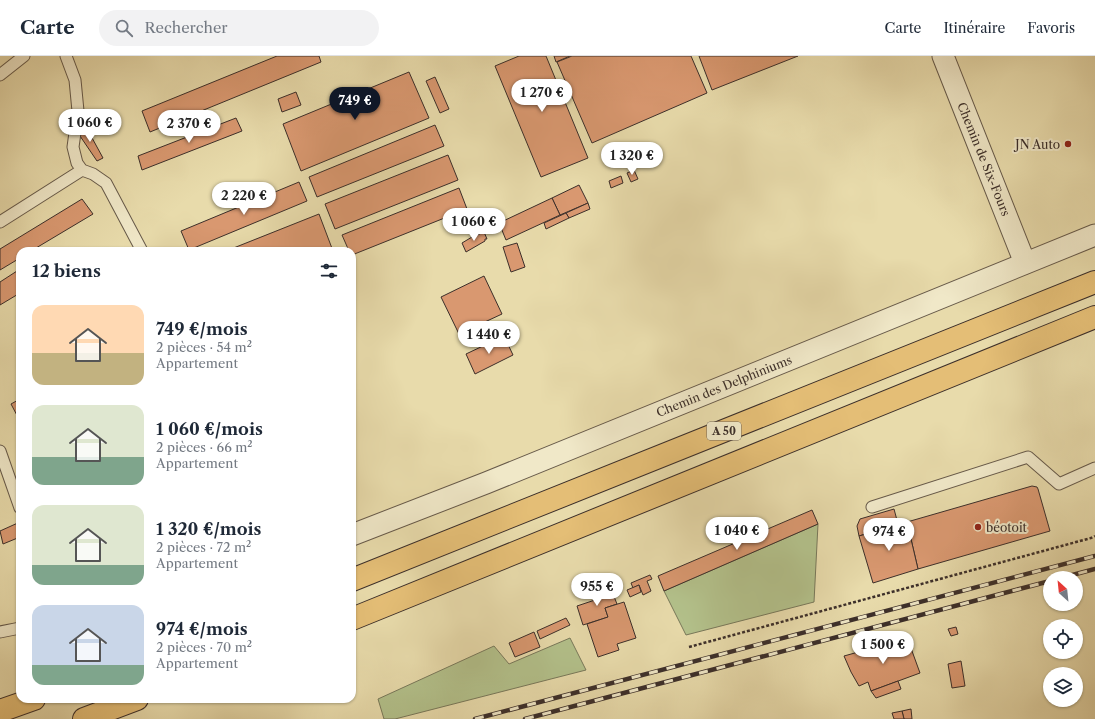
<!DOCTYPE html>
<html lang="fr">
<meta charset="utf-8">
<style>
body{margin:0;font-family:"Libre Caslon Text",serif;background:#f2f2f3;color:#1f2937;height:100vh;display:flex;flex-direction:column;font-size:15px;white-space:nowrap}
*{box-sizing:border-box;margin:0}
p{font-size:13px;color:#747a83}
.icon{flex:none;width:22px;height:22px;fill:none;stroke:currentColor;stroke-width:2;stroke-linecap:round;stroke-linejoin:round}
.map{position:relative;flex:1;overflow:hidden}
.drawer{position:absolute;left:16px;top:191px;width:340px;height:456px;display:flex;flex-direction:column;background:#fff;border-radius:12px;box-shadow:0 1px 3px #0004}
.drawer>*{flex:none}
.needle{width:26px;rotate:333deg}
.controls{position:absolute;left:1043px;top:515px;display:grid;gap:8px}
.controls a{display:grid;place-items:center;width:40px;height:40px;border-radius:50%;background:#fff;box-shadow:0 1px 3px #0004;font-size:20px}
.price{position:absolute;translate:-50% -34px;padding:0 9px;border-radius:14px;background:#fff;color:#222;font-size:13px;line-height:26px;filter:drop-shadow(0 1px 2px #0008)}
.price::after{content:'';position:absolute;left:50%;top:24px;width:12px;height:9px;margin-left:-6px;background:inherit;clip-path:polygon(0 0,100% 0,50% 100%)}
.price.current{background:#111827;color:#fff}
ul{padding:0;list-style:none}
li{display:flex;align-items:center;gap:12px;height:100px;padding:0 16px}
li span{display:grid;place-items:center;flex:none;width:112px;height:80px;border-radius:12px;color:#555}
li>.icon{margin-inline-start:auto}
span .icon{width:48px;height:48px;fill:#fffc;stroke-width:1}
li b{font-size:17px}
h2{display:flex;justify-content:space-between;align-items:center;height:48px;padding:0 16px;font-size:17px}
header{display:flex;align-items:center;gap:24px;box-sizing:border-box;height:56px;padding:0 20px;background:#fff;border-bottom:1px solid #e0e1e3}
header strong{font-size:19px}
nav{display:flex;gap:22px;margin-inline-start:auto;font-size:14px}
.search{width:280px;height:36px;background:#f2f2f3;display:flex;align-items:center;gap:10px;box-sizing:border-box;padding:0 14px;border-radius:22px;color:#747a83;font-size:15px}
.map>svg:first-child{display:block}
.green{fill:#b3c18b;stroke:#78785a}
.building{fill:#d99870;stroke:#3c2f2a}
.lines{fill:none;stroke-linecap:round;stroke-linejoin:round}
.service-casing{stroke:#675a4a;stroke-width:13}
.minor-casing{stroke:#675a4a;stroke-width:23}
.motorway-casing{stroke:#3c2f2a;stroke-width:24}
.path{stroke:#3c2f2a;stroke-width:2.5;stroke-dasharray:3 2;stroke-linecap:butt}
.service{stroke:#f0e8c8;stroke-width:11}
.minor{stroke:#f0e8c8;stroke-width:21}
.motorway{stroke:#e4be76;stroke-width:22}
.rail-casing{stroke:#3c2f2a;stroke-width:4.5}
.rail{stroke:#f0e8c8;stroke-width:3;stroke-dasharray:9;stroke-linecap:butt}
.poi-dot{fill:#8f2418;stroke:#f0e8c8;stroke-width:1.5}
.labels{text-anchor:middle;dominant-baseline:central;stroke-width:4;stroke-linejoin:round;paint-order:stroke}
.shield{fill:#f0e8c8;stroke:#726659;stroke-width:1}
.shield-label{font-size:11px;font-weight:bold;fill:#3c2f2a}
.poi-label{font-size:12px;fill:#3c2f2a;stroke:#f0e8c8;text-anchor:end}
.street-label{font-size:12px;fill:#3c2f2a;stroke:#f0e8c8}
</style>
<header>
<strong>Carte</strong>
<div class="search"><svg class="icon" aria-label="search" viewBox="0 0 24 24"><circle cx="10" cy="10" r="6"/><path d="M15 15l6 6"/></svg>Rechercher</div>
<nav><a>Carte</a><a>Itinéraire</a><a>Favoris</a></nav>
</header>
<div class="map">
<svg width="1095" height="663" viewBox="0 0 1095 663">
<rect width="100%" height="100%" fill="#e8dbab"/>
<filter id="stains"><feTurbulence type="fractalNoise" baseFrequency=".005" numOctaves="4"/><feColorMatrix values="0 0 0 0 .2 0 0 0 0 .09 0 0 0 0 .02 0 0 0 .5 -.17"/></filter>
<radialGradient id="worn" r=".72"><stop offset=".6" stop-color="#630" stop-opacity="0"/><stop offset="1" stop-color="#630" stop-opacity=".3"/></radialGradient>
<!-- green -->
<g class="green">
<polygon points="818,468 814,546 686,579 664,535"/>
<polygon points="570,582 586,614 395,663 384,663 378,643 494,590 509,608"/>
</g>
<!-- building -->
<g class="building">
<polygon points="277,0 319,0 321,6 150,76 142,55"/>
<polygon points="519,0 546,0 588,102 541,121 495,10"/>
<polygon points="554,0 570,0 556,6"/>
<polygon points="572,0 691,0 707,37 592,87 557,6"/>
<polygon points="699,0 798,0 712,34"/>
<polygon points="409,16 429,62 301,115 283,68"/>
<polygon points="435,21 449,53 440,57 426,25"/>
<polygon points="296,36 301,49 282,56 278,43"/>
<polygon points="236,62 242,75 142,114 138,100"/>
<polygon points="85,69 103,102 97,105 78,77"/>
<polygon points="435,69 444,90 317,141 309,121"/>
<polygon points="448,99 458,124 335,173 325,148"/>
<polygon points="634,114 638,123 631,126 627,117"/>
<polygon points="621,120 623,127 611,132 609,125"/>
<polygon points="299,126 307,145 189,194 181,175"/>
<polygon points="579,129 588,147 560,159 552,142"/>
<polygon points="459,132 467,153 352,199 352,195 349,195 342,179"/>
<polygon points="552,142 560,159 506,184 499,167"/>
<polygon points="82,143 93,158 31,195 20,195 20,202 0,214 0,193"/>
<polygon points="588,147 590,153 569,162 566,157"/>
<polygon points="566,157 569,162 546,173 544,167"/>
<polygon points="319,158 333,195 226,195"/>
<polygon points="484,176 487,183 485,183 485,185 466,196 462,187 472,181"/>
<polygon points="517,187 525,211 511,216 503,191"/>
<polygon points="17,215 20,220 20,237 0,249 0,226"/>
<polygon points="484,220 502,258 459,278 441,241"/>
<polygon points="504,280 513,299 475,318 466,298"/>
<polygon points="20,343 20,365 11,348"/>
<polygon points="1032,430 1037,431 1038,433 1050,475 918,513 907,466"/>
<polygon points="894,453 898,468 859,480 857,470 860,463"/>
<polygon points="812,454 818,468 664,535 658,520"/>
<polygon points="20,466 20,481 3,488 0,475"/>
<polygon points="907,466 918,513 873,527 859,480"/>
<polygon points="650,519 652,523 647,525 651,535 643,539 639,529 633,532 631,527"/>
<polygon points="639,529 641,536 630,541 627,534"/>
<polygon points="611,533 617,548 605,552 608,561 583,569 577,550 595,544 592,539"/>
<polygon points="624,546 636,582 617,588 619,594 598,601 587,568 608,561 605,552"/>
<polygon points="566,562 570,569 540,583 537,575"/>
<polygon points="956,571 958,578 951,580 948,573"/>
<polygon points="534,576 540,591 515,601 509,587"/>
<polygon points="905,583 908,584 920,617 871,635 868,626 859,630 851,616 844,600"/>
<polygon points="961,605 965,630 952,632 948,608"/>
<polygon points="898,625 901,633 876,642 871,635"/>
<polygon points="911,653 912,663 904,663 902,655"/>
<polygon points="902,655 904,663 894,663 892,657"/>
</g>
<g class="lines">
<!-- service casing -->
<g class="service-casing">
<g id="service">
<polyline points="66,0 75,24 78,55 73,91 77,107 82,114 93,118 106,127 142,195"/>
<polyline points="0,19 24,0"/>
<polyline points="0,166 82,114"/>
<polyline points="0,395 20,452"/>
<polyline points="872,451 1028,401 1059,428 1095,412"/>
<polyline points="0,576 20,572"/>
</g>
</g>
<!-- minor casing -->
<g class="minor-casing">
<g id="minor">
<polyline points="943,0 1025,207"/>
<polyline points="352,479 486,427 1095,179"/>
</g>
</g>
<!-- motorway casing -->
<g class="motorway-casing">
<g id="motorway">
<polyline points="352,524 1095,226"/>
<polyline points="352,563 1095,261"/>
<polyline points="0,655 34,643"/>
<polyline points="84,663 137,643"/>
</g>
</g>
<!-- path -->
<polyline class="path" points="689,591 1091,482 1095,480"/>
<!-- service -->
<use href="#service" class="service"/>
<!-- minor -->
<use href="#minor" class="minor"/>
<!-- motorway -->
<use href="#motorway" class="motorway"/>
<!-- rail casing -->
<g class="rail-casing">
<g id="rail">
<polyline points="1061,522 1095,513"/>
<polyline points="475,663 1095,500"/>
<polyline points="525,663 1050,525"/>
</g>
</g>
<!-- rail -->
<use href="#rail" class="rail"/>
</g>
<!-- markers -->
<g class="poi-dot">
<circle cx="1068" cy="88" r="4"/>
<circle cx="978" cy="471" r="4"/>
</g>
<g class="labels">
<!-- shield labels -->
<rect class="shield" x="707" y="366" width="34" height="18" rx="3"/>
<g class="shield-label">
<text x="724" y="375">A 50</text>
</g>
<!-- poi labels -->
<g class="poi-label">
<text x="1060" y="88">JN Auto</text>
<text x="986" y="471" text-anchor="start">béotoit</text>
</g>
<!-- street labels -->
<g class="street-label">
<text transform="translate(984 103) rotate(68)">Chemin de Six-Fours</text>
<text transform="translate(724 330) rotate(-22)">Chemin des Delphiniums</text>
</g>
</g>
<rect width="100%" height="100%" filter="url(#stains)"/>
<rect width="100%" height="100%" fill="url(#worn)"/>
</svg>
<div class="controls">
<a><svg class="needle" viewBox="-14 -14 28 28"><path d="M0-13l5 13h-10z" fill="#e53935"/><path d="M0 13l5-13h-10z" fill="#747a83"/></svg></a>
<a><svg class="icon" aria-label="locate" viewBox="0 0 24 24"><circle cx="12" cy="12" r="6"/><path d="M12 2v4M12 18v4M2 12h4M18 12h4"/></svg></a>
<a><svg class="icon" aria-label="layers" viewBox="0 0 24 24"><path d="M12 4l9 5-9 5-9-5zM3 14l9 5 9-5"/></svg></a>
</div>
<b class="price" style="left:542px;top:57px">1 270 €</b>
<b class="price current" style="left:355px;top:65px">749 €</b>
<b class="price" style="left:90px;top:87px">1 060 €</b>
<b class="price" style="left:189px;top:88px">2 370 €</b>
<b class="price" style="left:632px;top:120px">1 320 €</b>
<b class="price" style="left:244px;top:160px">2 220 €</b>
<b class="price" style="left:474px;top:186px">1 060 €</b>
<b class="price" style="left:489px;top:299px">1 440 €</b>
<b class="price" style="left:737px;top:495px">1 040 €</b>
<b class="price" style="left:889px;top:496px">974 €</b>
<b class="price" style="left:597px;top:551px">955 €</b>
<b class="price" style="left:883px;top:609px">1 500 €</b>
<section class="drawer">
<h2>12 biens<svg class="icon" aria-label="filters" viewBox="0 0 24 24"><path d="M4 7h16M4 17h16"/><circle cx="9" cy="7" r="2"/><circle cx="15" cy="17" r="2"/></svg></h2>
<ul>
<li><span style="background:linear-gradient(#ffd9b3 60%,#c2b280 0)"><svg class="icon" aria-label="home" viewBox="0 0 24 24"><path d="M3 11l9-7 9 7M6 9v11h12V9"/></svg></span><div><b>749 €/mois</b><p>2 pièces · 54 m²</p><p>Appartement</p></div></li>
<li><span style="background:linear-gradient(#dfe7d0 65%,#7fa58c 0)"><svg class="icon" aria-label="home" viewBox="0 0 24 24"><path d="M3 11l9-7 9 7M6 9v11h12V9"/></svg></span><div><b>1 060 €/mois</b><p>2 pièces · 66 m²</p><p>Appartement</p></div></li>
<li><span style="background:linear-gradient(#dfe7d0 75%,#7fa58c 0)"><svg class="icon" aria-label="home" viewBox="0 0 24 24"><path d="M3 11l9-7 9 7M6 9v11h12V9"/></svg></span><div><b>1 320 €/mois</b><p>2 pièces · 72 m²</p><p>Appartement</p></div></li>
<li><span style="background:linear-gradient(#c9d6e8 75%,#7fa58c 0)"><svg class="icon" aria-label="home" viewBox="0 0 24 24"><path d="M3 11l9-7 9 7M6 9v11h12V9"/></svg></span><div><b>974 €/mois</b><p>2 pièces · 70 m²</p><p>Appartement</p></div></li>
</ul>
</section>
</div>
